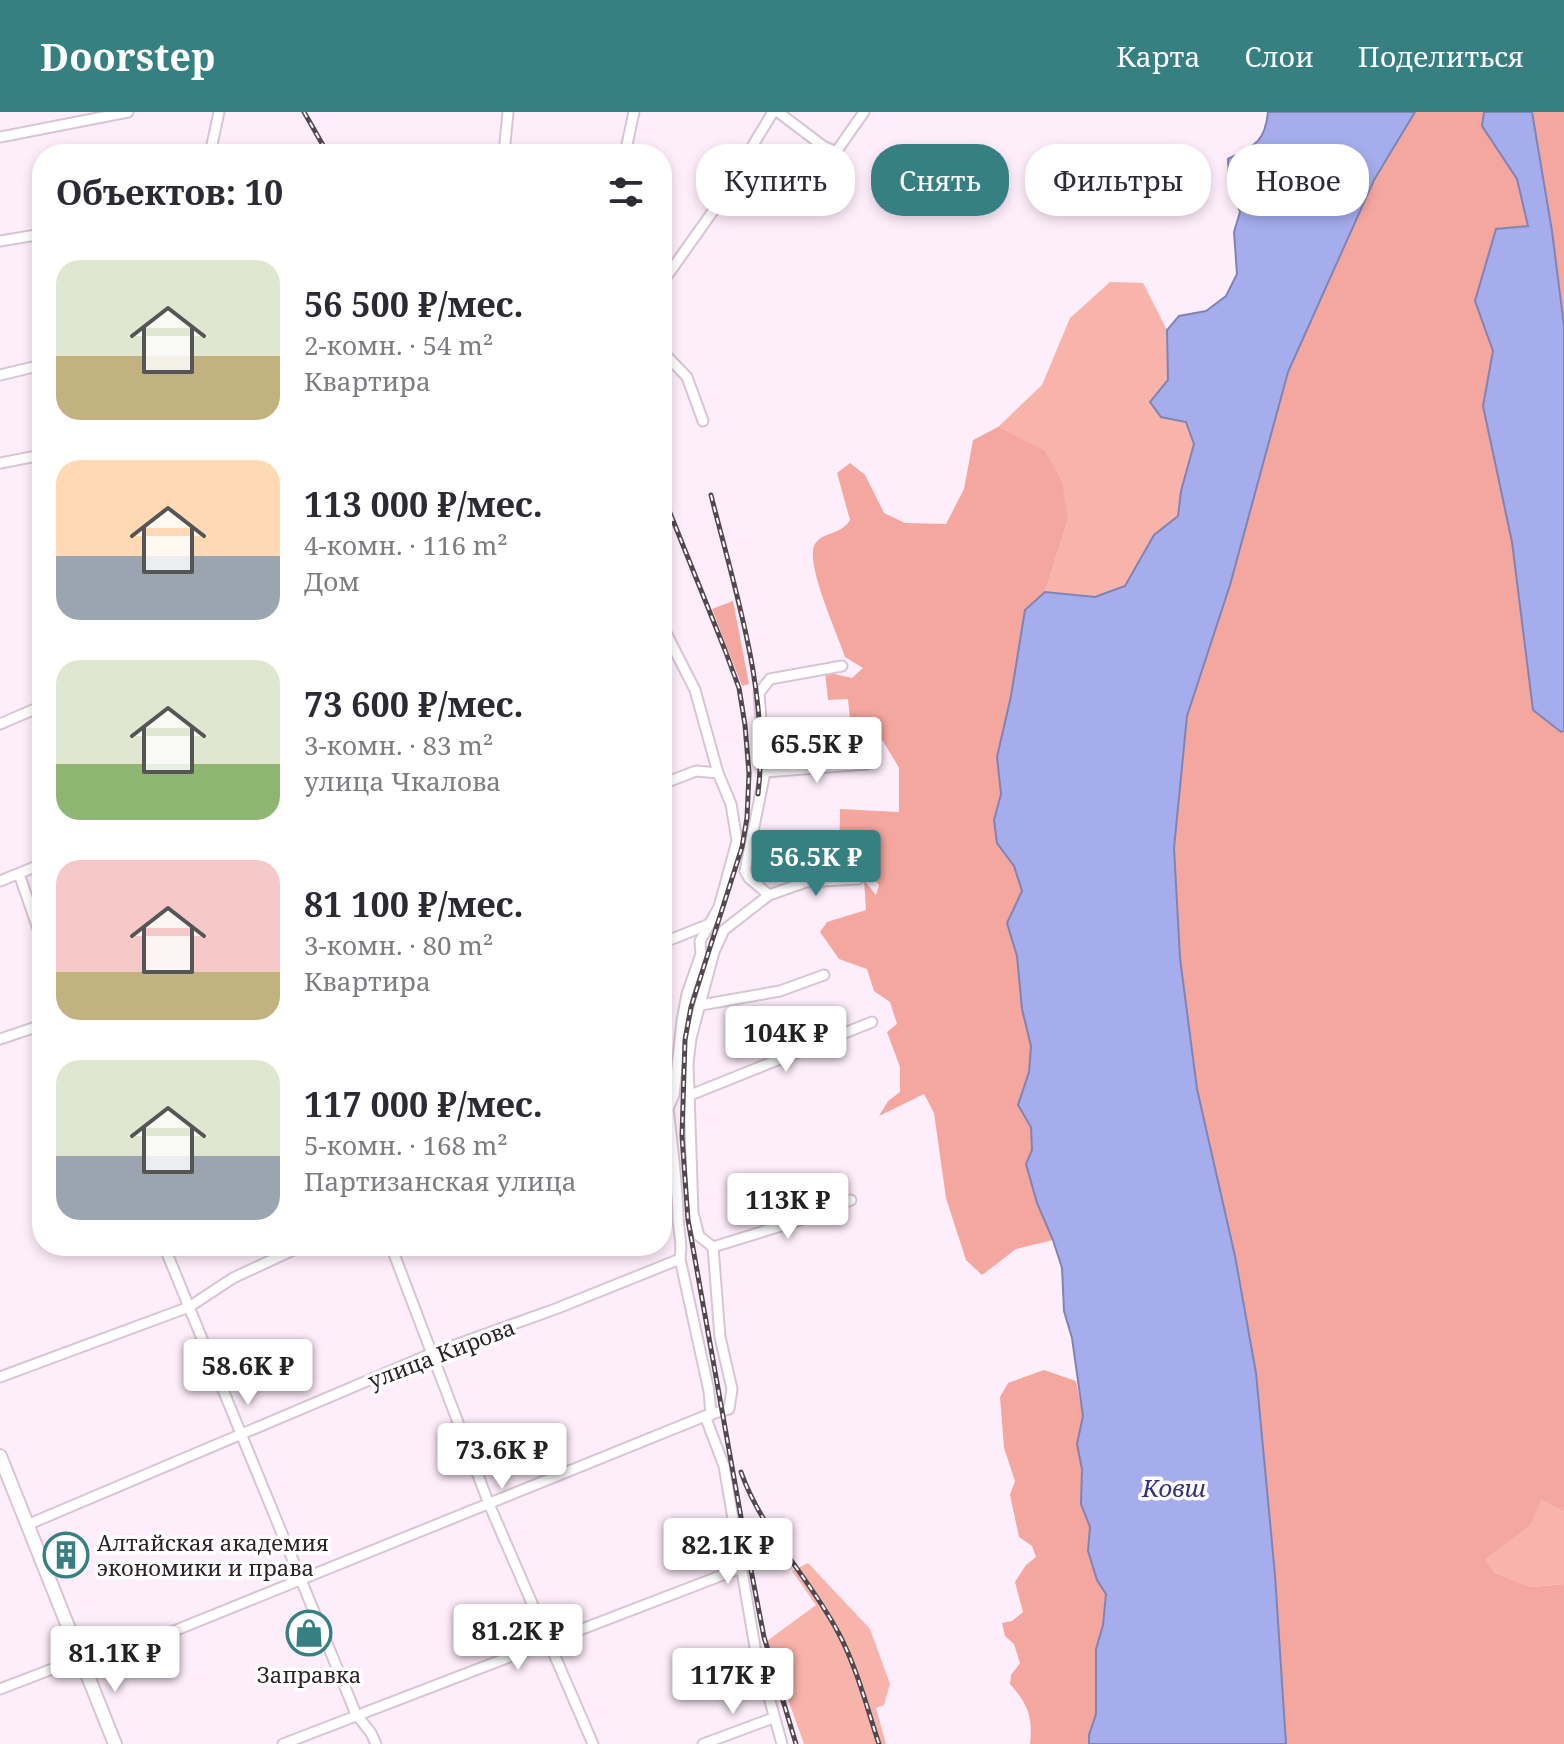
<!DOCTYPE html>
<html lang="ru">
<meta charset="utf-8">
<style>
body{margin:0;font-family:"Noto Serif",serif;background:#f7f7f7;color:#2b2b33;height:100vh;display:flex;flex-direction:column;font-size:30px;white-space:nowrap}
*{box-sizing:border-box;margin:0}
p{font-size:26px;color:#7c7c81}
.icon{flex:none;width:44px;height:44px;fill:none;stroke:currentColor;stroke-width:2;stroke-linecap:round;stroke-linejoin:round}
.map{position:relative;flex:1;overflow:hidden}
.panel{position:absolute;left:32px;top:32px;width:640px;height:1112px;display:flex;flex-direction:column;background:#fff;border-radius:32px;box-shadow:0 4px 12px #0003}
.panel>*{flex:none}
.guide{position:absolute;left:696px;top:32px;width:748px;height:72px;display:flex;gap:16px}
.price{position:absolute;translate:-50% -68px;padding:0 18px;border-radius:8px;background:#fff;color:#222;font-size:26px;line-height:52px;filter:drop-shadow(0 2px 4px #0008)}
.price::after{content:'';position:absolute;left:50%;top:48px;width:24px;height:18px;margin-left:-12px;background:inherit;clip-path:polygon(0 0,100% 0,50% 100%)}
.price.current{background:#378082;color:#fff}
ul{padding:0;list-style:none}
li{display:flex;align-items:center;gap:24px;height:200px;padding:0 24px}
li span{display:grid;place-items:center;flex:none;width:224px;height:160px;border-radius:24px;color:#555}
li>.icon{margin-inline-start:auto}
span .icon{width:96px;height:96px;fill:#fffc;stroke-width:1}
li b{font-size:34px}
h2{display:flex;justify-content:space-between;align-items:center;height:96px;padding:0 24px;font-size:34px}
.tag{padding:0 28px;border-radius:32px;background:#fff;box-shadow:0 4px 12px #0003;font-size:28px;line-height:72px}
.tag.current{background:#378082;color:#fff}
header{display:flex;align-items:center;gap:48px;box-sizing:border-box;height:112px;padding:0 40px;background:#378082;color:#fff}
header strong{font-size:38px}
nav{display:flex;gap:44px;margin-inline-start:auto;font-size:28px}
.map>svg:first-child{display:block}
.green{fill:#f8b3ab}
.forest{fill:#f4a79f}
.water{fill:#a5aded;stroke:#8084b2;stroke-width:2}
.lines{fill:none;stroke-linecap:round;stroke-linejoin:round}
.minor-casing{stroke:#d8c5d4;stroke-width:13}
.major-casing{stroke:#d8c5d4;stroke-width:16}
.minor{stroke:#fff;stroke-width:9}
.major{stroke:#fff;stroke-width:12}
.rail-casing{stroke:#52484f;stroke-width:5}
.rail{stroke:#fff;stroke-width:2;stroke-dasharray:6;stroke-linecap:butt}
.labels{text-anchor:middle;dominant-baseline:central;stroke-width:7;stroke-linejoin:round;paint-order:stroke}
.street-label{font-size:22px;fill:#2b2329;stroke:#fff}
.poi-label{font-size:22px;fill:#2b2329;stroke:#fff;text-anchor:start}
.water-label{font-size:24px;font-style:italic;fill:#32317b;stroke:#fff}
</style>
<header>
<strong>Doorstep</strong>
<nav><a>Карта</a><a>Слои</a><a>Поделиться</a></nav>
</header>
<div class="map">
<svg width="1564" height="1632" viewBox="0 0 1564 1632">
<rect width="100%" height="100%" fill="#feeefb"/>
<!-- green -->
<g class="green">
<polygon points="1110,170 1143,171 1167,218 1168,268 1161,305 1186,310 1194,332 1181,379 1178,404 1154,423 1125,474 1095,485 1045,480 1068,408 998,315 1042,273 1070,206"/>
<polygon points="1541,1388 1564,1400 1564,1472 1531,1475 1495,1461 1484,1446 1504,1430"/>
<polygon points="808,1451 870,1517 890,1572 884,1593 876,1596 886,1632 804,1632 767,1529 816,1493 792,1459"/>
</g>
<!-- forest -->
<g class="forest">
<polygon points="1415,0 1484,0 1482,14 1517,67 1528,114 1475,189 1493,239 1483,294 1512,430 1560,620 1564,619 1564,1400 1541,1388 1530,1413 1485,1447 1495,1461 1531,1475 1564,1472 1564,1632 1286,1632 1275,1463 1256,1261 1235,1144 1197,977 1180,846 1174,736 1187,604 1230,473 1288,260 1374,68"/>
<polygon points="1532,0 1564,0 1564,214 1552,119"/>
<path d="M998,315l47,24 17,31 6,38 -23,72 -20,18 -14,86 -14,61 4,37 -6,27 2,22 17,23 8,25 -15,32 10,33 5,53 9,37 -2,26 -11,33 13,22 6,76 16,37 -37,9 -34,26 -16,-15 -20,-62 -12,-85 -10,-19 -45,22 9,-15 12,-9v-25l-13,-35 10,-8 -7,-22 -16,-11 -7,-22 -28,-10 -19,-27 7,-10 39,-12 -2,-30 12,15 3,-10 -10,-11 -30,4 1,-69 59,3v-44l-16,-27 -31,-1 -4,-41 -20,1 -3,-28 27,6 11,-10 -18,-11c-7,-22 -41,-95 -30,-113 8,-13 25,-8 35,-24l-13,-47 13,-10 15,12 19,38 21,10 41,1 18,-35 9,-49z"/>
<polygon points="733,489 749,572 742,574 712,497"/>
<path d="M1044,1258l32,11 7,35 -6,28 5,25 -1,35 9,23 -2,24 9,28 9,15 -3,31 -7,24v65l-7,21v9h-59c3,-27 -2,-40 -20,-60l1,-9 9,-12 -6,-19 -9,-8 -3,-13 10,-2 11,-9 -8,-30 11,-17 10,-8 -4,-11 -13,-9 -9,-42 5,-14 -11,-33 -4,-51 8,-14z"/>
</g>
<!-- water -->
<g class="water">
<path d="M1268,0h147l-41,68 -86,192 -58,213 -43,131 -13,132 6,110 17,131 38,167 21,117 19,202 11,169h-197v-9l7,-21v-65l7,-24 3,-31 -9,-14 -9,-29 2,-24 -9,-23 1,-35 -5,-25 6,-28 -11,-78 -8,-27 -2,-43 -9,-28 -16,-37 -11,-39 6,-14 -1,-23 -13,-22 11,-33 2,-26 -9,-37 -5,-53 -10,-33 15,-32 -8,-25 -17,-23 -3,-23 7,-26 -4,-37 14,-61 14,-86 20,-18 50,5 30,-11 29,-51 24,-19 3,-25 13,-47 -8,-22 -25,-5 -11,-15 18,-22 -1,-50 12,-14 27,-5 20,-15 11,-22 -3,-42 6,-20 -11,-31 -1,-22c26,-13 37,-16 40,-47z"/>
<polygon points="1484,0 1532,0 1552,119 1564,214 1564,619 1561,620 1533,598 1512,430 1483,294 1493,239 1475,189 1496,117 1528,114 1517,67 1482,14"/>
</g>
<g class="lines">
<!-- minor casing -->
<g class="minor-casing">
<g id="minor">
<polyline points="778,0 823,34 836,40 864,0"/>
<polyline points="0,25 128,0"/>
<polyline points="210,42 219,0"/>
<polyline points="504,42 508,0"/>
<polyline points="625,42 634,0"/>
<polyline points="0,129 42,122"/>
<polyline points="662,171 713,99 773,0"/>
<polyline points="662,239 687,265 703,309"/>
<polyline points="0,263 42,253"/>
<polyline points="0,351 42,343"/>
<polyline points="662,513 695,578 718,661 731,692 737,729 719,795 700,829 701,842 687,882 682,909 674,983 668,996"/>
<polyline points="0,612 42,594"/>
<polyline points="765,660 867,652"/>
<polyline points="662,672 696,659 718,661"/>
<polyline points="19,762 42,828"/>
<polyline points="0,769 42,752"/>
<polyline points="769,783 806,770 858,767"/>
<polyline points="662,831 707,813"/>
<polyline points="701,893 780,879 824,863"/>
<polyline points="0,927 42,913"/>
<polyline points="688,984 872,910"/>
<path d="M668,996c4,36 9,71 10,107 0,18 5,24 2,44l29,132 2,24"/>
<polyline points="164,1134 356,1602 371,1621 376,1632"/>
<polyline points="391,1134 489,1392 593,1632"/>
<polyline points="713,1135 699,1124 693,1101 688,951 691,926 714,840 724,818 769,783 749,766 745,759 765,660 759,581 770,567 842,554"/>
<polyline points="713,1135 797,1109 851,1088"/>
<polyline points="0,1265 189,1195 233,1166 302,1134"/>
<polyline points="705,1304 724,1354 755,1535 782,1632"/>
<polyline points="27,1413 433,1241 558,1196 680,1147"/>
<polyline points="122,1540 705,1304 729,1297 732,1277 720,1225 713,1135"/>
<polyline points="0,1577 81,1546"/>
<polyline points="283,1632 741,1456"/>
<polyline points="703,1632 773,1606"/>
</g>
</g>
<!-- major casing -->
<g class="major-casing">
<polyline id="major" points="0,1344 115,1632"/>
</g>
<!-- minor -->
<use href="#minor" class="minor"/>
<!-- major -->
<use href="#major" class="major"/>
<!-- rail casing -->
<g class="rail-casing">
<g id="rail">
<polyline points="304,0 328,42"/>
<polyline points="662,381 725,538 739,576 745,613 749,661 747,706 742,735 691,895 685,928 682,1024 688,1108 744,1422 764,1525 796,1632"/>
<path d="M711,383c24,96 59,200 47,299"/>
<path d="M741,1360c21,60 69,106 98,162 18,34 28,74 40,110"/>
</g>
</g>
<!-- rail -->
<use href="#rail" class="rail"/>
</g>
<!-- icons -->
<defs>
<g id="building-ring" transform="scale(2.3)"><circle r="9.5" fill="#fff" stroke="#378082" stroke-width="1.5"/><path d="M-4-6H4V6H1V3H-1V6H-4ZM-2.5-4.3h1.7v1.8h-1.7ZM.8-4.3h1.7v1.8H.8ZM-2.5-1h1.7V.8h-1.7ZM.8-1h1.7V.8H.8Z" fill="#378082"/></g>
<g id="shop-ring" transform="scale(2.3)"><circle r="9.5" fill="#fff" stroke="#378082" stroke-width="1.5"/><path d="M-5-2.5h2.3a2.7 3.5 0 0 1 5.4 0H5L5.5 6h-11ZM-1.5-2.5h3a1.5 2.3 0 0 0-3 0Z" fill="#378082"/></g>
</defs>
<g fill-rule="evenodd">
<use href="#building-ring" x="66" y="1443"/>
<use href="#shop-ring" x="309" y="1521"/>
</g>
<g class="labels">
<!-- street labels -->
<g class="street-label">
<text transform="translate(441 1241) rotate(-21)">улица Кирова</text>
</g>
<!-- poi labels -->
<g class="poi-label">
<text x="97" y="1430">Алтайская академия<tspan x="97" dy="25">экономики и права</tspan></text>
<text x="309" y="1562" text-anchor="middle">Заправка</text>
</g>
<!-- water labels -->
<g class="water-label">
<text x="1174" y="1375">Ковш</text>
</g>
</g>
</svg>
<b class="price" style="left:817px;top:673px">65.5K ₽</b>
<b class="price current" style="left:816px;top:786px">56.5K ₽</b>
<b class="price" style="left:786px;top:962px">104K ₽</b>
<b class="price" style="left:788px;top:1129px">113K ₽</b>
<b class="price" style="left:248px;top:1295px">58.6K ₽</b>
<b class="price" style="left:502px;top:1379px">73.6K ₽</b>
<b class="price" style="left:728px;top:1474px">82.1K ₽</b>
<b class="price" style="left:518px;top:1560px">81.2K ₽</b>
<b class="price" style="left:115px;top:1582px">81.1K ₽</b>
<b class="price" style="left:733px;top:1604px">117K ₽</b>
<div class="guide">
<a class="tag">Купить</a>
<a class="tag current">Снять</a>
<a class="tag">Фильтры</a>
<a class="tag">Новое</a>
</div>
<section class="panel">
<h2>Объектов: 10<svg class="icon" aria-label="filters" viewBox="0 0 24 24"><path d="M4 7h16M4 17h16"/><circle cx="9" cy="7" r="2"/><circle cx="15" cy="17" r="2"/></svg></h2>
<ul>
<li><span style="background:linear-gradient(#dfe7d0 60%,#c2b280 0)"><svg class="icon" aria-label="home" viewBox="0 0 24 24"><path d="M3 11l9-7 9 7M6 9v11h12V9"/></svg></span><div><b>56 500 ₽/мес.</b><p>2-комн. · 54 m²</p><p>Квартира</p></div></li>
<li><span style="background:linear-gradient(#ffd9b3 60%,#9aa5b1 0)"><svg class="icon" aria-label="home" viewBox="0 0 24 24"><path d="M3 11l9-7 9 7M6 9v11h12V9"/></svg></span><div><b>113 000 ₽/мес.</b><p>4-комн. · 116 m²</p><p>Дом</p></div></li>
<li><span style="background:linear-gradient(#dfe7d0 65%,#8fb573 0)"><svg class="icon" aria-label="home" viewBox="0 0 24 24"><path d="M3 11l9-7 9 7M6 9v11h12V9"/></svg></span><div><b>73 600 ₽/мес.</b><p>3-комн. · 83 m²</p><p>улица Чкалова</p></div></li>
<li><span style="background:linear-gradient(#f6c9c9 70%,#c2b280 0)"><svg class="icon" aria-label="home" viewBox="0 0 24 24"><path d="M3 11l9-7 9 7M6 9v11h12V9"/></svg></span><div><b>81 100 ₽/мес.</b><p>3-комн. · 80 m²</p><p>Квартира</p></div></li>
<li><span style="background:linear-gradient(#dfe7d0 60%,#9aa5b1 0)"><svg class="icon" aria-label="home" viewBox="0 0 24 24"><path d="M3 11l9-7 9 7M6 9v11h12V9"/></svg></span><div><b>117 000 ₽/мес.</b><p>5-комн. · 168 m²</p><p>Партизанская улица</p></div></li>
</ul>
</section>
</div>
